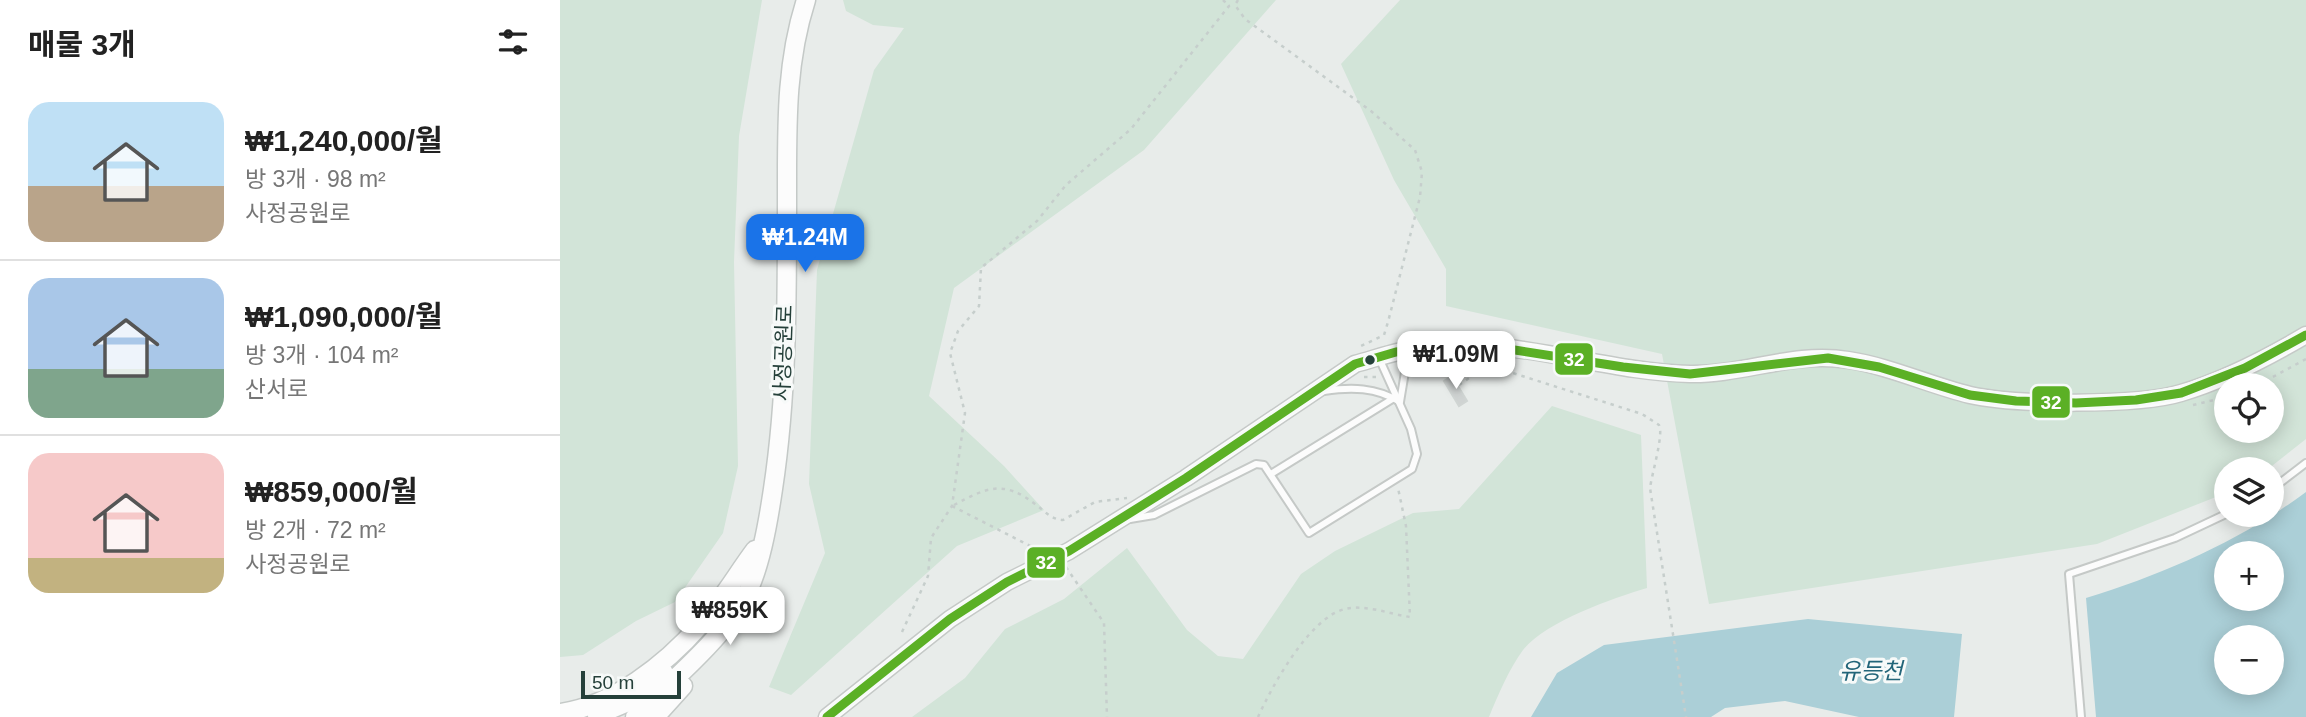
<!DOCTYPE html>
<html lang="ko">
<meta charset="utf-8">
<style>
body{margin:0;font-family:Arial,"Noto Sans KR",sans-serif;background:#f6f6f6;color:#222;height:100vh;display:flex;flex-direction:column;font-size:26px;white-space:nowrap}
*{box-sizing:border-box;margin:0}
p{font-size:23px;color:#767676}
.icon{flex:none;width:38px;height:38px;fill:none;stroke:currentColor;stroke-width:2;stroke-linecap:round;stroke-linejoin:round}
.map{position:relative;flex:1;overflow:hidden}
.side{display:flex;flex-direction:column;background:#fff;width:560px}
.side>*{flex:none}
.controls{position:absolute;left:1654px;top:373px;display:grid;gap:14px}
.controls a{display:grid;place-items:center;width:70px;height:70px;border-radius:50%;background:#fff;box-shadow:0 4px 18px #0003;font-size:35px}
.scale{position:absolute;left:21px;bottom:18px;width:100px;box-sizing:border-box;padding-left:7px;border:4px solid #25403a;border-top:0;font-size:19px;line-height:24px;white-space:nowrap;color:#25403a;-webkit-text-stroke:5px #f7faf9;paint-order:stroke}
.price{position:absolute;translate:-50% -60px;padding:0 16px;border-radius:14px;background:#fff;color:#222;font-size:23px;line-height:46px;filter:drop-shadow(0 2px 4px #0008)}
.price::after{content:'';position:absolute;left:50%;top:42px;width:21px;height:16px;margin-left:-10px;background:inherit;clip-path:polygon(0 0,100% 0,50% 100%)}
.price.active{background:#1a73e8;color:#fff}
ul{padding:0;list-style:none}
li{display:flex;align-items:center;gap:21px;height:175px;padding:0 28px}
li+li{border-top:2px solid #e0e0e0}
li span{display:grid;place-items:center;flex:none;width:196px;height:140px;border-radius:21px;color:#555}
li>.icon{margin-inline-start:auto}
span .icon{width:84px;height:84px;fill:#fffc;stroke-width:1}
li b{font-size:30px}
h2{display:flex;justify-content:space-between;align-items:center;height:84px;padding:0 28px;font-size:30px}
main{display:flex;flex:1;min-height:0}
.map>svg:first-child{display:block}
.green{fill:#d2e4d8;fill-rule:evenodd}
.water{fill:#abcfd7;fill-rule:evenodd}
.building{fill:#cfd3d2;stroke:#d0d5d3;stroke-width:2}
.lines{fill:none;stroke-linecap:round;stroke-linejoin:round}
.service-casing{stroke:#c5c9c7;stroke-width:10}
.tertiary-casing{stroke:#c5c9c7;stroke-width:19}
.secondary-casing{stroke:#c4c9c7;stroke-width:21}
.path{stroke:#c6cecc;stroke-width:2.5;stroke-dasharray:3.5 5;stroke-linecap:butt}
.service{stroke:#fcfcfc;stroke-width:6}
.tertiary{stroke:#fcfcfc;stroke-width:16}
.secondary{stroke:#fcfcfc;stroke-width:18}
.bus-1-casing{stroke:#f7faf9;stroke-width:14}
.bus-1{stroke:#5bb025;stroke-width:9}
.bus-dot{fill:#25403a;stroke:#f7faf9;stroke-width:2.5}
.labels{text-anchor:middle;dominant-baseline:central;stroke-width:6;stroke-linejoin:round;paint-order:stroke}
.street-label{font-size:21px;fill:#25403a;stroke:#f7faf9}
.water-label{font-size:23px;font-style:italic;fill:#226579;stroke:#f7faf9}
.line-badge{stroke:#f7faf9;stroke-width:2.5}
.badge-label{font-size:19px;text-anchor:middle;font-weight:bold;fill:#fff}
</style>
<main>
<section class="side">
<h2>매물 3개<svg class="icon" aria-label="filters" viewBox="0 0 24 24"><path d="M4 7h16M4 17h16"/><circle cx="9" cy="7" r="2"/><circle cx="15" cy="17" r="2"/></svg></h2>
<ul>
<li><span style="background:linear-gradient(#bfe0f5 60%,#b9a48a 0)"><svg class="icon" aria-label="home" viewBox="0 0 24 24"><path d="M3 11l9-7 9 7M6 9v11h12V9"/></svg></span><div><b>₩1,240,000/월</b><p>방 3개 · 98 m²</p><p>사정공원로</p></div></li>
<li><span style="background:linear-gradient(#a9c7e8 65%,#7fa58c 0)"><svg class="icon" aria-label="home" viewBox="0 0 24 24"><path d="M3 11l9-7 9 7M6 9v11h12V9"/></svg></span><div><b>₩1,090,000/월</b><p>방 3개 · 104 m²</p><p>산서로</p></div></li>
<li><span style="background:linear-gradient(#f6c9c9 75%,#c2b280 0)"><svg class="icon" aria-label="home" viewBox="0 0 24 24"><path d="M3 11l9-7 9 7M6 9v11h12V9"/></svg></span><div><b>₩859,000/월</b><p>방 2개 · 72 m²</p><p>사정공원로</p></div></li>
</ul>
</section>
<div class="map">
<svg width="1746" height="717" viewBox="0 0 1746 717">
<rect width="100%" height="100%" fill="#e8ecea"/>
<!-- green -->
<g class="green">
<polygon points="0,0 202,0 179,136 174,262 178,466 163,533 115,602 76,621 23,655 0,657"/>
<polygon points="283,0 716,0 584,150 394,288 369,396 444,466 484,510 397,546 231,695 209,687 265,553 249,484 257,270 314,70 344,28 313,25 286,11"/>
<path d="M840,0h906v439l-38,30h-42v24l-129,51 -388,60 -47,-250 -216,-48v-37l-52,-89 -53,-116zM1666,385h46v45h-46z"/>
<path d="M992,406l89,29 6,153c-34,10 -102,34 -124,62 -14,19 -25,45 -34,67h-577l53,-39 40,-49 59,-30 63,-51 60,82 31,26 25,3 58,-85 34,-23 78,-38 46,-4z"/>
</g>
<!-- water -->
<g class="water">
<path d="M1746,492v225h-210l-10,-119c78,-24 154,-57 220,-106zM1666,553h46v45h-46zM1666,637h46v45h-46z"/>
<polygon points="1248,619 1402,634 1394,717 1299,717 1225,701 1165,708 1151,717 971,717 997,673 1044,645"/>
</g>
<!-- building -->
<polygon class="building" points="892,376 907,401 899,406 884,381"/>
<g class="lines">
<!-- service casing -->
<g class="service-casing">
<g id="service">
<path d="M764,391c27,-4 52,-4 76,11l6,-36 9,-13"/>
<polyline points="711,474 834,398"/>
<polyline points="1712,489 1746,463"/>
<polyline points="570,519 594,515 696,464 704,465 749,533 852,469 857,454 851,429 819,358"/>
<polyline points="1521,717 1509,574 1615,538 1666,514"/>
</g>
</g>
<!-- tertiary casing -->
<g class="tertiary-casing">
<path id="tertiary" d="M267,717l123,-98 57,-37 62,-31 117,-73 169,-114c22,-6 44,-14 67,-17 90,-12 179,25 268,27 53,1 104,-23 158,-14 41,6 81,25 122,35 44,10 169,11 211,-2 44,-13 86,-35 125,-58"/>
</g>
<!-- secondary casing -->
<g class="secondary-casing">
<g id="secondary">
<path d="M0,713c53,-7 106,-49 140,-88 21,-23 37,-51 55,-75"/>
<polyline points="37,715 68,702 104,673"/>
<path d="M75,717c33,-33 85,-76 108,-116 17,-30 25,-78 30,-112 15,-99 14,-201 14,-301 0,-65 -1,-126 19,-188"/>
<polyline points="95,717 123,686"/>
</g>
</g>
<!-- path -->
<g class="path">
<polyline points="663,0 669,6"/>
<polyline points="678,0 675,5 685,19 811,111 855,150 862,172 860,197 828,322 824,335 799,347"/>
<polyline points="898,360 925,368"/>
<polyline points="858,366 875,362"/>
<polyline points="804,377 816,377"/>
<path d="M899,385l19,-13 19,-4 145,46 17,11c5,9 -7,48 -9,63l36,229"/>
<polyline points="1698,385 1746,359"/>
<polyline points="1633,405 1666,397"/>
<path d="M394,505c32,-17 49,-26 81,-1 10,7 15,15 28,16l32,-18 32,-4"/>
<polyline points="392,506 480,551"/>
<polyline points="506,567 544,623 547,717"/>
<polyline points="342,632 368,576 371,538 392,506 405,413 390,353 398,331 419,306 421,268 477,221 506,185 571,129 669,6 675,5"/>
<path d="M698,717c14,-31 52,-100 87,-108 19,-5 45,5 65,8l-4,-91 -8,-38"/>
</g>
<!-- service -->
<use href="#service" class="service"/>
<!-- tertiary -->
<use href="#tertiary" class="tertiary"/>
<!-- secondary -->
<use href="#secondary" class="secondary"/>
<!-- bus-1 casing -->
<g class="bus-1-casing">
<polyline id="bus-1" points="267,717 390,619 447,582 509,551 626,478 795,364 836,352 896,345 929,346 1063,367 1130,374 1268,358 1319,367 1410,395 1456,401 1516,403 1576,400 1621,393 1685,368 1746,335"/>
</g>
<!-- bus-1 -->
<use href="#bus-1" class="bus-1"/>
</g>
<!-- markers -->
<circle class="bus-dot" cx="810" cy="360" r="6"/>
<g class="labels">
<!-- street labels -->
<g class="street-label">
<text transform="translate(223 353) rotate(-88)">사정공원로</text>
</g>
<!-- water labels -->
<g class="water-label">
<text x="1311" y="671">유등천</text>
</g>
</g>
<g class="line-badge">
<rect x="994" y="342" width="40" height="34" rx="7" fill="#5bb025"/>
<rect x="1471" y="385" width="40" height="34" rx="7" fill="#5bb025"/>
<rect x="466" y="546" width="40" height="33" rx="7" fill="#5bb025"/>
</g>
<g class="badge-label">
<text x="1014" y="366">32</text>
<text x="1491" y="409">32</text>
<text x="486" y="569">32</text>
</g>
</svg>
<div class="controls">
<a><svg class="icon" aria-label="locate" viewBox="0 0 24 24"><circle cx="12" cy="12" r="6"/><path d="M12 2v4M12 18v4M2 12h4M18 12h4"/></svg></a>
<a><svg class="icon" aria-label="layers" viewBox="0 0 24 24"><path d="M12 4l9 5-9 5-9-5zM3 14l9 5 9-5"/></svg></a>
<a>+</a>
<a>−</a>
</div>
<div class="scale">50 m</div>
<b class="price active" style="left:245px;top:274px">₩1.24M</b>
<b class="price" style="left:896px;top:391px">₩1.09M</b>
<b class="price" style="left:170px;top:647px">₩859K</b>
</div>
</main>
